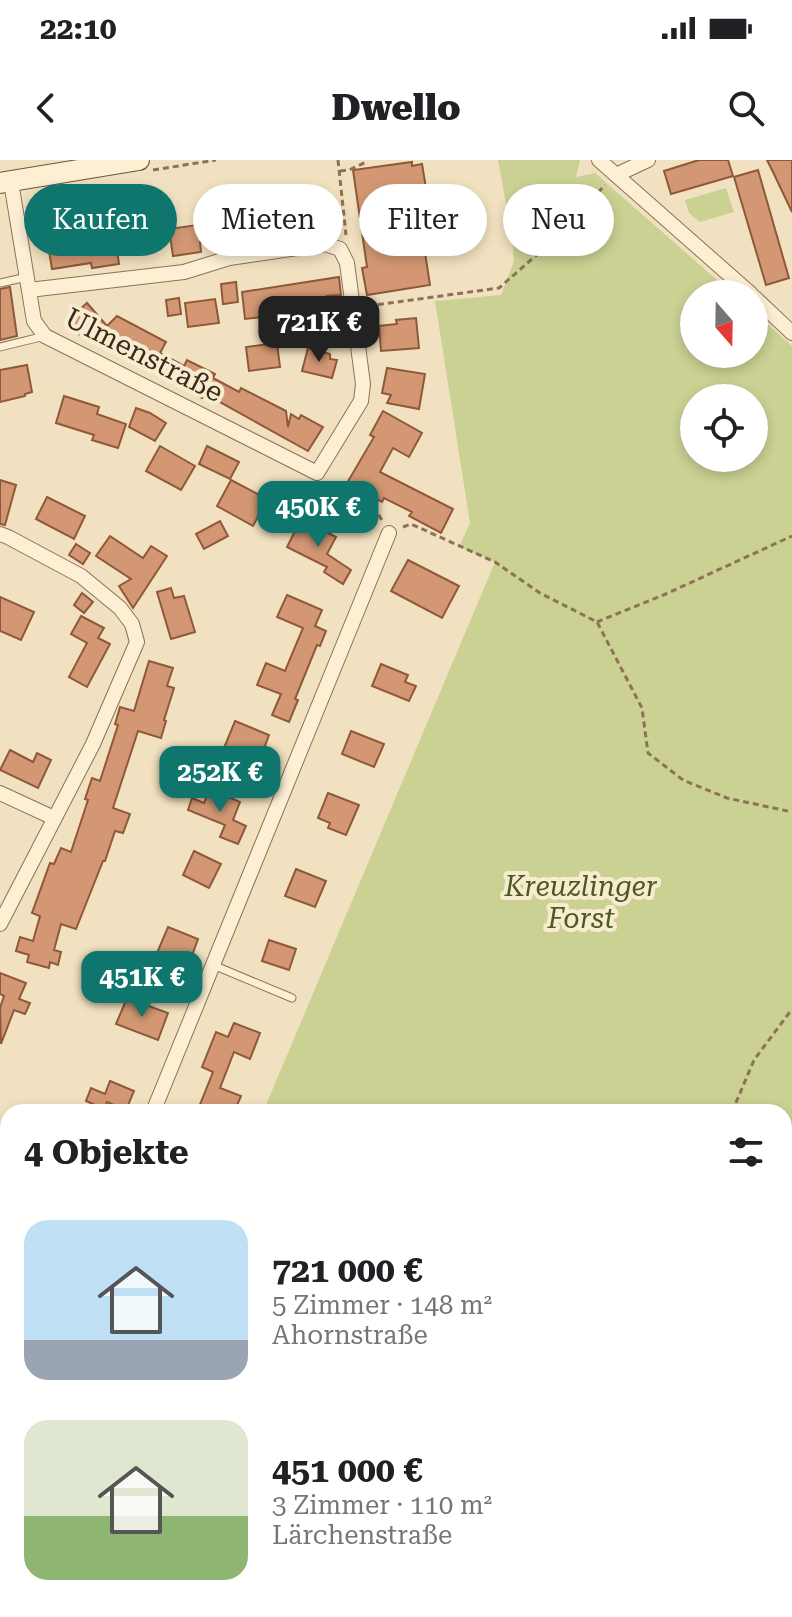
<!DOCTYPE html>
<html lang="de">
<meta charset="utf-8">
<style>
body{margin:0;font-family:"Roboto Serif",serif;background:#f6f6f6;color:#202124;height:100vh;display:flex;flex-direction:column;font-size:30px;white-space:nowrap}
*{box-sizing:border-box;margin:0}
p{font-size:26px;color:#757577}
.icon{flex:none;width:44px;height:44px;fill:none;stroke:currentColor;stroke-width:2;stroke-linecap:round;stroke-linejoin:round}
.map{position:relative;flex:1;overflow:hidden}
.sheet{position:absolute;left:0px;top:944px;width:792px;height:514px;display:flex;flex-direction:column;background:#fff;border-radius:24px 24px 0 0;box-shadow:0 4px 12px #0003}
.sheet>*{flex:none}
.guide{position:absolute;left:24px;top:24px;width:744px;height:72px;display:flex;gap:16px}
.needle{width:52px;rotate:160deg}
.controls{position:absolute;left:680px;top:120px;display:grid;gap:16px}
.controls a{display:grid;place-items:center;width:88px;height:88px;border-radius:50%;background:#fff;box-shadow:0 4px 12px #0003;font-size:40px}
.price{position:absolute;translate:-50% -68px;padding:0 18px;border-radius:16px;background:#0f766e;color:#fff;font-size:26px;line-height:52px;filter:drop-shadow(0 2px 4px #0008)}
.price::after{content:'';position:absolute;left:50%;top:48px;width:24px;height:18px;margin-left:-12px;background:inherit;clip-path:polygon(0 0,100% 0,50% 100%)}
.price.current{background:#222;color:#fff}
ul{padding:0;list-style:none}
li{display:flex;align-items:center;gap:24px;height:200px;padding:0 24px}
li span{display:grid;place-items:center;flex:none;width:224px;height:160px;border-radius:24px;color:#555}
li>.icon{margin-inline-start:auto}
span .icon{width:96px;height:96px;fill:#fffc;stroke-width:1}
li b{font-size:34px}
h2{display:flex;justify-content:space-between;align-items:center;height:96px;padding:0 24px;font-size:34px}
.pill{padding:0 28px;border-radius:36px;background:#fff;box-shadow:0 4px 12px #0003;font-size:28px;line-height:72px}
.pill.current{background:#0f766e;color:#fff}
.status{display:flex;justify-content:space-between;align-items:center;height:56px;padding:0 40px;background:#fff;direction:ltr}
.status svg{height:22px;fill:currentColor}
header{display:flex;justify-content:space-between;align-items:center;height:104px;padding:0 24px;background:#fff;font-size:36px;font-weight:800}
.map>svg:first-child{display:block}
.green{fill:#cbd193;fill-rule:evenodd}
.building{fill:#d39873;stroke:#8e593a;stroke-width:2}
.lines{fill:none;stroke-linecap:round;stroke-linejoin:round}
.lane-casing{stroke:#8c7256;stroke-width:9}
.street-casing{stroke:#8c7256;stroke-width:16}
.secondary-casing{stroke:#6e523a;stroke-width:22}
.path{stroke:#8c7256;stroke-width:3;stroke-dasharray:6 4;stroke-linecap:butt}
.lane{stroke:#fcefd4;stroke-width:7}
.street{stroke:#fcefd4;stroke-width:14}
.secondary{stroke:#fcefd4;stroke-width:20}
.labels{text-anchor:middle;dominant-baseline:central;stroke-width:8;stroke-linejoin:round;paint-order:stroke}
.street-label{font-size:28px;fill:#3b2a1c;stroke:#f8ecd0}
.park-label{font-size:28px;font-style:italic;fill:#4c5921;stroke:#f8ecd0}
</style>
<div class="status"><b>22:10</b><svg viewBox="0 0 49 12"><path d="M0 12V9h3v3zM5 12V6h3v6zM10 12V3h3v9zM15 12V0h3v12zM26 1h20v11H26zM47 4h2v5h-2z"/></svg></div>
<header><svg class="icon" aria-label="back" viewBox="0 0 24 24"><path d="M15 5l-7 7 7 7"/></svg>Dwello<svg class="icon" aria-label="search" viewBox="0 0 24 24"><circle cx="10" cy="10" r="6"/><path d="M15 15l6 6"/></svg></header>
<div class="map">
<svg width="792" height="1457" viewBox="0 0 792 1457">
<rect width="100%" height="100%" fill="#f2e1c0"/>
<!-- green -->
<g class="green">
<path d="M498,0h82l-4,17 19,-4 138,121h-39v60h60v-42l38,34v1271h-792v-172l8,3v162h776v-498h-521l232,-550 -36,-15 11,-24 -35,-222 66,-6 13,-34 -2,-25zM694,238h60v60h-60z"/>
<polygon points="726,28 734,52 700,62 689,53 685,40"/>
</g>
<!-- building -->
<g class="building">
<polygon points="699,0 728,0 733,16 671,34 664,11"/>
<polygon points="767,0 792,0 792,52 773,12"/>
<polygon points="412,2 412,6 422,4 429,46 418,47 430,125 367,135 362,108 367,107 353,10"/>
<polygon points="758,10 789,118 766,125 734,17"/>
<polygon points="156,39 161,72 119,78 114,45"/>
<polygon points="321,41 323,52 334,50 336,64 200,82 201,92 173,96 169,69 219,62 218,55"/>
<polygon points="74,69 75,75 114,69 119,104 92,108 91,103 52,109 46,73"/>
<polygon points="339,117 341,135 327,136 328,149 245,159 242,132"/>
<polygon points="236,122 238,142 223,144 221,124"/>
<polygon points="10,127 17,176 0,180 0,129"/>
<polygon points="179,138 181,154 168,156 166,140"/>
<polygon points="215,139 219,163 188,167 185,143"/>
<polygon points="87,143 107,166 117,156 166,182 160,193 184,206 187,200 215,214 213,218 239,232 241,228 286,251 288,267 291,254 299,259 301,255 323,267 308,291 216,240 215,242 204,236 202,238 174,223 176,220 152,207 150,211 122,196 95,170 93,172 89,167 80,175 67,161"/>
<polygon points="416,158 419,188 381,191 379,166 397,164 396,160"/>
<polygon points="277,183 280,207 249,211 246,187"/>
<polygon points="308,188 330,194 330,199 337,200 332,218 302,211"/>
<polygon points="27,205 32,232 25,234 25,236 0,242 0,210"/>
<polygon points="387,208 425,214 419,249 387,243 391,235 382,233"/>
<polygon points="64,236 99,247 97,254 126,264 118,288 92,280 94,275 56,263"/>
<polygon points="136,248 150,253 166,263 155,281 129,267"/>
<polygon points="383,251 422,273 409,297 393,288 380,312 453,349 441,373 409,356 412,352 384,338 382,342 347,323 374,277 370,275"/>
<polygon points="160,286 195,306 181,330 146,311"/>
<polygon points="207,286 239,302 230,319 199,304"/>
<polygon points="0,320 16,325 5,365 0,364"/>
<polygon points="231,320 267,339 253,366 217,346"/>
<polygon points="282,325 310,340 301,357 273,342"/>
<polygon points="47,337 85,356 74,379 36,359"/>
<polygon points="301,359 336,377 327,394 351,410 343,424 324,412 327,407 287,387"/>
<polygon points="220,361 228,376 204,389 196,374"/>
<polygon points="110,376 143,398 151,386 167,396 133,448 119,426 131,419 96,396"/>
<polygon points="76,384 90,393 83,404 69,395"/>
<polygon points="408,400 459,426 442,458 391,431"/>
<polygon points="171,428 174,438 184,436 195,472 171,479 157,432"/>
<polygon points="82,433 93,442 84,453 74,445"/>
<polygon points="287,435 322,450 315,466 326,471 320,486 317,485 295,539 298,540 289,562 272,555 281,534 257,525 266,503 285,511 303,468 277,457"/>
<polygon points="0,437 34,452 21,480 0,471"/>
<polygon points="81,456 104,468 98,478 110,484 87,527 69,517 87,483 71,474"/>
<polygon points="149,501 173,508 167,526 174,528 164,560 166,561 161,578 138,571 113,648 130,654 123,673 115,671 105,701 103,701 76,769 61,764 54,790 61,792 58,805 50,802 49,808 27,802 29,795 16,791 20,777 33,781 40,756 32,753 50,703 54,704 61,688 71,692 88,640 85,639 92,618 100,621 118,565 115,564 120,547 134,551"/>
<polygon points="381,504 408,515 405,522 416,526 409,541 372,526"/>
<polygon points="235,561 269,575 259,602 224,588"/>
<polygon points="351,571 384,584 374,607 342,594"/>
<polygon points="10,590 33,602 37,593 51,600 38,628 0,610"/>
<polygon points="210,629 240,642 233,660 246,666 238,684 220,677 225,665 188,650 192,638 204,643"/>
<polygon points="328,633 359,645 346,675 328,668 330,663 318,658"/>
<polygon points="194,691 221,704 209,728 183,715"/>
<polygon points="296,709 326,721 315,747 285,736"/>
<polygon points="168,767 198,779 190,801 180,798 171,821 149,812"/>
<polygon points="269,780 296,789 289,810 262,801"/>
<polygon points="0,813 26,823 19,839 30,843 25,854 14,850 1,884 0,848 4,836 0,834"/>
<polygon points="127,838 168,853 158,880 116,864"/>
<polygon points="234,863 260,873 250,899 234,892 220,928 241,936 234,952 197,952 213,912 202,907 216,872 228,877"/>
<polygon points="110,921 134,931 126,950 107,942 104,949 86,941 91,928 105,934"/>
</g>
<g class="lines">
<!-- lane casing -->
<g class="lane-casing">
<g id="lane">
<polyline points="0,123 27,117"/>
<polyline points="0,187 45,176"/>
<polyline points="213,805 292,838"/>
</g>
</g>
<!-- street casing -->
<g class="street-casing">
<g id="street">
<polyline points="599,0 751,134"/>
<polyline points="616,15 648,0"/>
<polyline points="11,22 34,161 45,176 317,313 361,241 363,224 347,103 340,89 325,84 229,98 184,112 29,130"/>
<polyline points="754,137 792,173"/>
<polyline points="0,374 8,377 81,416 120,448 132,464 137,482 93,584 0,764"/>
<polyline points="0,633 54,658"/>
<polyline points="153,952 389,373"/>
</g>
</g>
<!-- secondary casing -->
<g class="secondary-casing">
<g id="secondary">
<polyline points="0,23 139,0"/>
<polyline points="0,1267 8,1270"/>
<polyline points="517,1450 536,1457"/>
</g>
</g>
<!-- path -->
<g class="path">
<polyline points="338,0 346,75"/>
<polyline points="153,10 216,0"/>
<polyline points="340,11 349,10 366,2"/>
<polyline points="368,146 499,128 556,78 605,25"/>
<polyline points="329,323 374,347 383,362"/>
<polyline points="403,367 411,364 495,402 540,433 597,462 642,548 648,593 683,620 727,638 792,652"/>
<polyline points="597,462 668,433 792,376"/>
<polyline points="732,952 754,900 792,849"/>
<polyline points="784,1168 792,1168"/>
</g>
<!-- lane -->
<use href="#lane" class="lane"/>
<!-- street -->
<use href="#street" class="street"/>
<!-- secondary -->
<use href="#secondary" class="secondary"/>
</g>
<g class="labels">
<!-- street labels -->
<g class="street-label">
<text transform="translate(144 195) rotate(27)">Ulmenstraße</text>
</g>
<!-- park labels -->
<g class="park-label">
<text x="581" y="726">Kreuzlinger<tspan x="581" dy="32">Forst</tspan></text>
</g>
</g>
</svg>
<div class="controls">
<a><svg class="needle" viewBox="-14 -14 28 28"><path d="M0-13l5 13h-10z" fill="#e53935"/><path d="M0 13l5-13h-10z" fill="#757577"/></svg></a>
<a><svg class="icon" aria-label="locate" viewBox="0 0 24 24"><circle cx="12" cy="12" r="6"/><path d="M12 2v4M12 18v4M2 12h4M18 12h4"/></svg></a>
</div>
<b class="price current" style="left:319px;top:204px">721K €</b>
<b class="price" style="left:318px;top:389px">450K €</b>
<b class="price" style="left:220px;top:654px">252K €</b>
<b class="price" style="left:142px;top:859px">451K €</b>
<div class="guide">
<a class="pill current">Kaufen</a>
<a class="pill">Mieten</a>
<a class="pill">Filter</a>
<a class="pill">Neu</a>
</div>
<section class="sheet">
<h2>4 Objekte<svg class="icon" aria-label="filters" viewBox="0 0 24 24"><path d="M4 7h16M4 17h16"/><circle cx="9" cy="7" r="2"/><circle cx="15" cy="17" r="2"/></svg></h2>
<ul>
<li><span style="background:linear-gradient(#bfe0f5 75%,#9aa5b1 0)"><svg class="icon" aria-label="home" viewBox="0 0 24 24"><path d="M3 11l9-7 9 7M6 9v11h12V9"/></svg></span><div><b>721 000 €</b><p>5 Zimmer · 148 m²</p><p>Ahornstraße</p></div></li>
<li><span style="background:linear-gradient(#dfe7d0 60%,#8fb573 0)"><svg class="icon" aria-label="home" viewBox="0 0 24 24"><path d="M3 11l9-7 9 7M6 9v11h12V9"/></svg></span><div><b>451 000 €</b><p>3 Zimmer · 110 m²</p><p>Lärchenstraße</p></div></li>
</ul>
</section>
</div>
